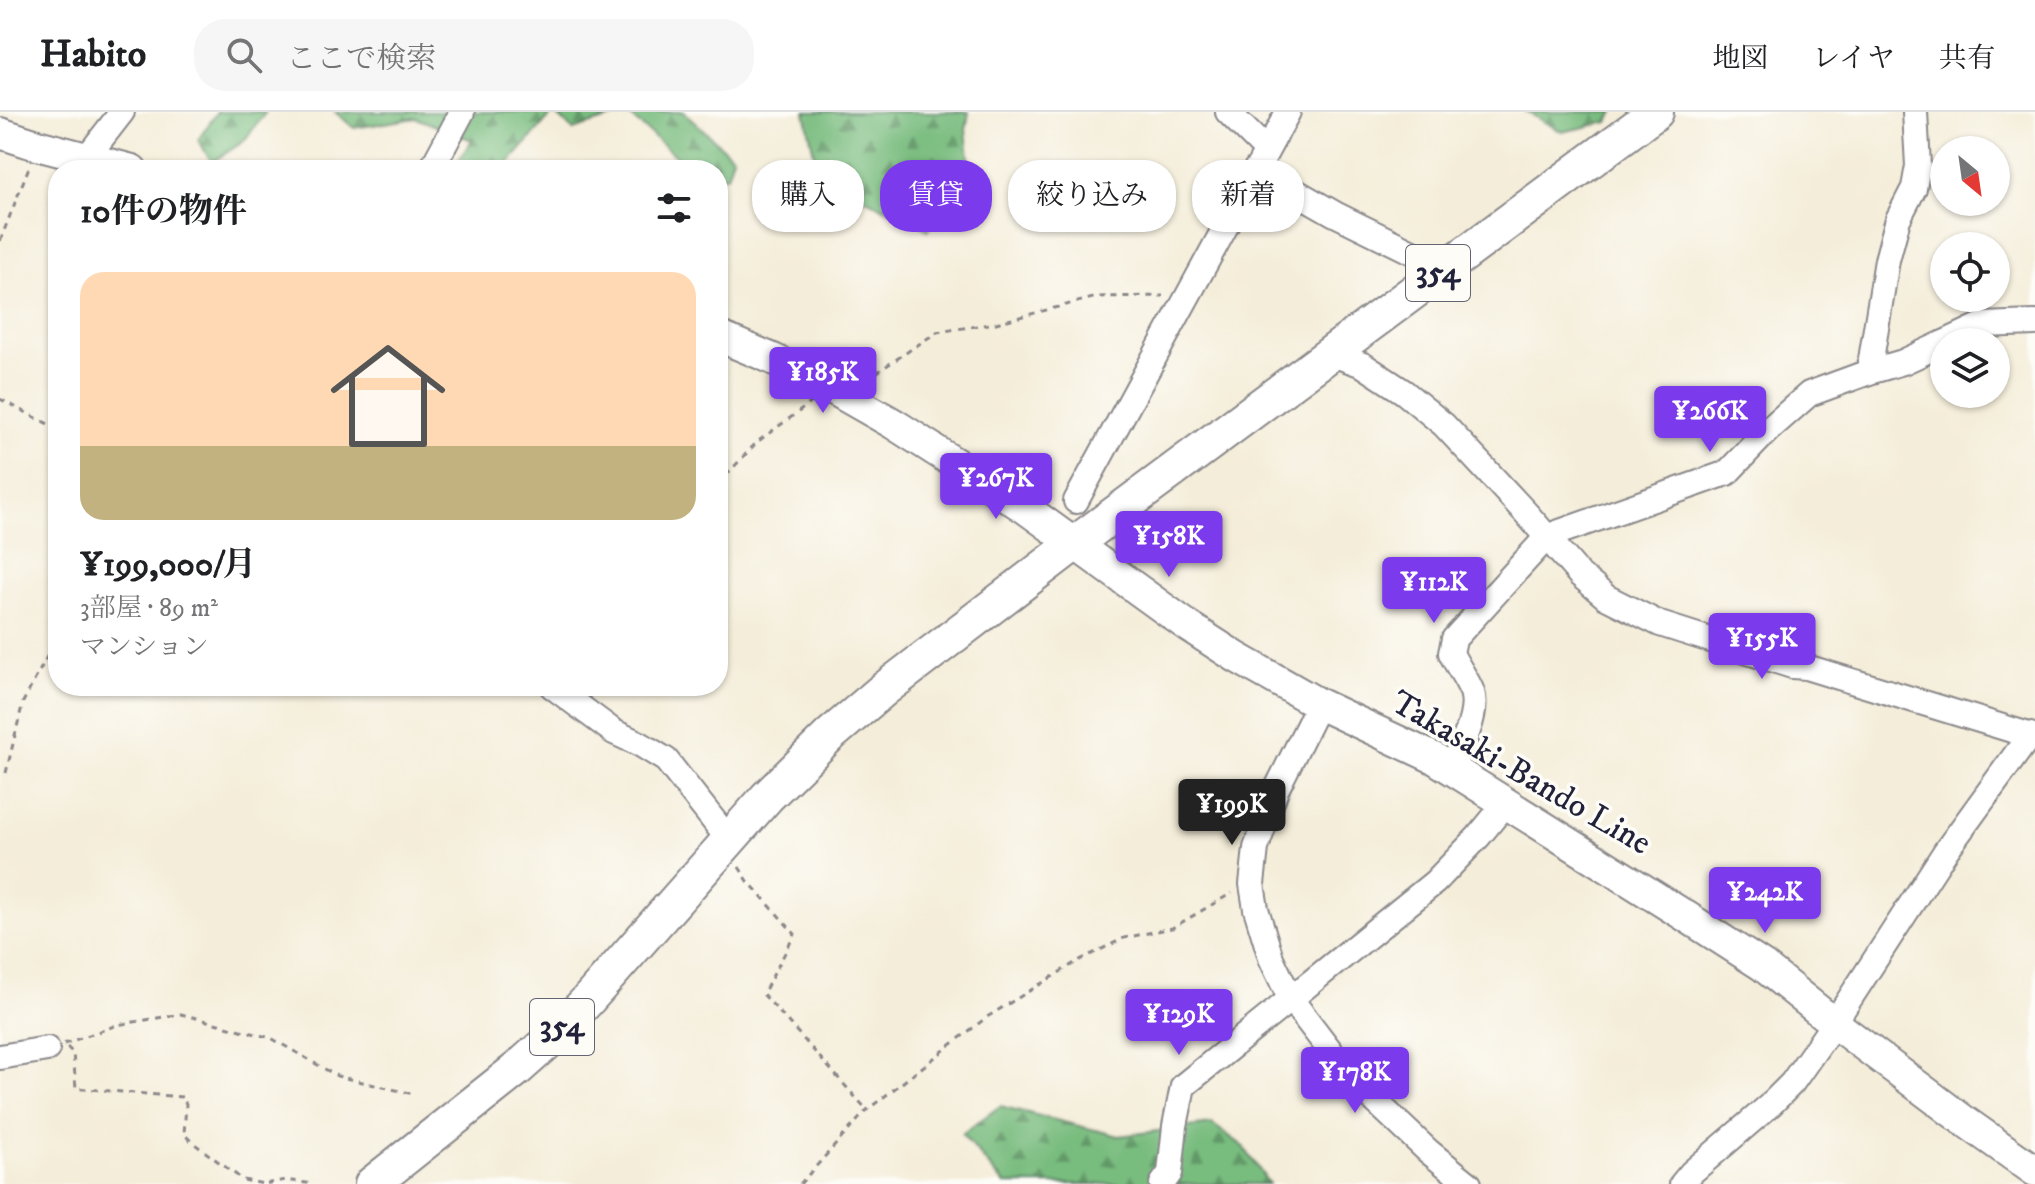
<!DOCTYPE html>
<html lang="ja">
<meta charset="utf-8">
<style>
body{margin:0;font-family:"IM FELL DW Pica","Noto Serif JP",serif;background:#f6f6f6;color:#202124;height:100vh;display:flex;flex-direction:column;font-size:30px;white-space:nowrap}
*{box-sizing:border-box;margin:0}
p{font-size:26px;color:#757577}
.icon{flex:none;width:44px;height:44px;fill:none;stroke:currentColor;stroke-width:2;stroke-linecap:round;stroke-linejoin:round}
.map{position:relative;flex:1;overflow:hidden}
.panel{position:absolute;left:48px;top:48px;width:680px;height:536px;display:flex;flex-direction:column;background:#fff;border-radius:32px;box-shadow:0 2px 6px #0004}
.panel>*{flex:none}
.banner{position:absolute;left:752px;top:48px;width:760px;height:72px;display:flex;gap:16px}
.needle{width:52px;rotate:151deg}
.buttons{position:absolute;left:1930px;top:24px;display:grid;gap:16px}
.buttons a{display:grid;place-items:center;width:80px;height:80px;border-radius:50%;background:#fff;box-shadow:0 2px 6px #0004;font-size:40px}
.price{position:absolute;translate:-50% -68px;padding:0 18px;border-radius:8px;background:#7c3aed;color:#fff;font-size:26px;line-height:52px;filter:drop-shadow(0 2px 4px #0008)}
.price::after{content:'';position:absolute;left:50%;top:48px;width:24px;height:18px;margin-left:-12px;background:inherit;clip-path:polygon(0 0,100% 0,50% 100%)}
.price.on{background:#222;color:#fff}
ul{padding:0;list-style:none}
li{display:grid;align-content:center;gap:16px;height:424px;padding:0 32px}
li+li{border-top:2px solid #e0e0e0}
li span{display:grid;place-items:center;height:248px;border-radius:24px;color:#555}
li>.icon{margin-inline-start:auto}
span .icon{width:144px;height:144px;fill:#fffc;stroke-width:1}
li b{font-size:34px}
h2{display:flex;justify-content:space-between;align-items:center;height:96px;padding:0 32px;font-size:34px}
.chip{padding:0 28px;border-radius:32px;background:#fff;box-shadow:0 2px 6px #0004;font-size:28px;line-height:72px}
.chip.on{background:#7c3aed;color:#fff}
header{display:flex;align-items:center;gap:48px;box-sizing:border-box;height:112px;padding:0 40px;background:#fff;border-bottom:2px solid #e0e0e0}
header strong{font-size:38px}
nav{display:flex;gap:44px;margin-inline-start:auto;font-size:28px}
.search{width:560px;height:72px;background:#f6f6f6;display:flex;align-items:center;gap:20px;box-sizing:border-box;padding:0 28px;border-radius:32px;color:#757577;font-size:30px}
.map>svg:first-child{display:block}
.forest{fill:url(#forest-firs);stroke:#4d6f5c;stroke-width:2}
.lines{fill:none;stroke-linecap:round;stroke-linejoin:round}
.minor-casing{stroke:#8b888a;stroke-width:28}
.major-casing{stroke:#8b888a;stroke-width:34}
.highway-casing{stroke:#8b888a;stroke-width:38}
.path{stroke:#8b888a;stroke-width:3;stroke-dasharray:6 6;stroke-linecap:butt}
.minor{stroke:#fff;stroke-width:24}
.major{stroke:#fff;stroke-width:30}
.highway{stroke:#fff;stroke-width:34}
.labels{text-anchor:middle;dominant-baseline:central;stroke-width:7;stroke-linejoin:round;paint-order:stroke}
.shield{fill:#fdfcf7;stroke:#646373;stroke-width:2}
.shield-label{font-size:32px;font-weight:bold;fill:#22223b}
.street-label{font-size:34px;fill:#22223b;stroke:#fdfcf7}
</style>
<header>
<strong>Habito</strong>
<div class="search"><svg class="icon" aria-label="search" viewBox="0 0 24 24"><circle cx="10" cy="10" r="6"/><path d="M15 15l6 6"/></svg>ここで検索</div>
<nav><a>地図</a><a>レイヤ</a><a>共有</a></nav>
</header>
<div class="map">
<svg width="2035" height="1072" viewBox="0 0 2035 1072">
<defs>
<pattern id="forest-firs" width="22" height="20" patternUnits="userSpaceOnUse" patternTransform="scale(2)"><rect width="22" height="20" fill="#78bc7e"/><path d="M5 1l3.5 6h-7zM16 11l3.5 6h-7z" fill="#629868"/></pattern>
</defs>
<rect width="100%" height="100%" fill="#fdfcf7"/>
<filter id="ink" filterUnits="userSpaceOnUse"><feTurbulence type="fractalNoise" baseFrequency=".0125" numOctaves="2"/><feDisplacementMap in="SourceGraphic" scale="16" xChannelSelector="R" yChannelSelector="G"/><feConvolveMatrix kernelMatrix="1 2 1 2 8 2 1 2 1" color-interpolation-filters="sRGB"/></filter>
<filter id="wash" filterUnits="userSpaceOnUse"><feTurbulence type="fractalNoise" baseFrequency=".006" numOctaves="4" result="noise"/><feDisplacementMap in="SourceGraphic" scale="32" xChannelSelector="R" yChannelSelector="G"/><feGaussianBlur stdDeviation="1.8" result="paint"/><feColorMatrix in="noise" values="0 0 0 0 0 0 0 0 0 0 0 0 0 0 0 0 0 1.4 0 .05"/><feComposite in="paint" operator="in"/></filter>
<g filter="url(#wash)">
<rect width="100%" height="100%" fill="#f4edd9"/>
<!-- forest -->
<g class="forest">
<polygon points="217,0 266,0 244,29 212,50 198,28"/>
<polygon points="335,0 684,0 733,45 727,64 718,64 718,58 691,58 627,1 573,18 554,0 503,58 452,58 472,28 416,6 354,16"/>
<polygon points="805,0 969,0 966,18 972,72 928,118 864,86 814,42"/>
<polygon points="1527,0 1614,0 1608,10 1562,20"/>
<polygon points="1000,994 1119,1024 1212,1012 1243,1034 1269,1072 1004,1072 962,1022"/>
</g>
</g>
<g filter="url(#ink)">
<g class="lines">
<!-- minor casing -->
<g class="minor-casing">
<g id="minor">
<polyline points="1228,0 1266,38"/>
<polyline points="87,45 122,0"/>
<polyline points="1256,57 1335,102 1445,156"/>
<polyline points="431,58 462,0"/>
<polyline points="1946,230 1982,213 2035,211"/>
<polyline points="1329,241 1363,253 1404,280 1444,313 1526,401 1580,463 1606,485 1660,512 1792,554 1806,555 2035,625"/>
<polyline points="1869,260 1887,148 1898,107 1914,76 1918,54 1915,0"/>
<polyline points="1076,389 1288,0"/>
<polyline points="552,574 614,620 640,632 666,648 722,719 727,732"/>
<polyline points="1319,592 1276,678 1256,736 1252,772 1256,797 1271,846 1290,886 1352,967 1428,1039 1469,1072"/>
<path d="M1449,656c12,-17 30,-55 23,-76 -5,-13 -15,-26 -21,-39l3,-14 92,-101 8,-4 173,-61 40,-42 42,-37 60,-22 34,-10 41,-19"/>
<polyline points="0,945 47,937"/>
<polyline points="1162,1072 1170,1061 1175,1014 1183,974 1435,770 1478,725 1506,691"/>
<polyline points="1682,1072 1692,1060 1770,993 1792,971 1834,911 1945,740 2030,623"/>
</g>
</g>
<!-- major casing -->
<g class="major-casing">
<g id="major">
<polyline points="0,21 37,33 132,58"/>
<polyline points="718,224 773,247 831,276 894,312 1025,396 1188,514 1236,545 1319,592 1434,646 1687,805 1763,854 1834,911 1963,1008 2035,1059"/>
</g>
</g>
<!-- highway casing -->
<g class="highway-casing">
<polyline id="highway" points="372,1072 517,957 552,926 587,889 767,685 829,624 883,578 1074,432 1656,0"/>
</g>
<!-- path -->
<g class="path">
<polyline points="0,129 29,55"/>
<polyline points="867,269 873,263 937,220 996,211 1097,185 1163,184"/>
<polyline points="0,287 58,317"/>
<polyline points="718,372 757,330 812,290"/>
<polyline points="6,661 23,590 50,539 58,534"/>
<polyline points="739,755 748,769 795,822 763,882 867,998"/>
<polyline points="64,932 117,913 181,902 271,926 337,964 413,982"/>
<polyline points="67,935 73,941 76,976 183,985 186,992 184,1022 192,1030 243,1068 264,1072 286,1068 313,1072"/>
<polyline points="800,1072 867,998 987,905 1078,849 1124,826 1172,816 1232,781"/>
</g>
<!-- minor -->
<use href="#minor" class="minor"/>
<!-- major -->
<use href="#major" class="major"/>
<!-- highway -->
<use href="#highway" class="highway"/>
</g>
</g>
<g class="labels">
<!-- shield labels -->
<g class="shield">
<rect x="1406" y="133" width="64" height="56" rx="6"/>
<rect x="530" y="887" width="64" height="56" rx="6"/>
</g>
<g class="shield-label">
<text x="1438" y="161">354</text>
<text x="562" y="915">354</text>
</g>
<!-- street labels -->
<g class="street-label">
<text transform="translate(1521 661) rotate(30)">Takasaki-Bando Line</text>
</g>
</g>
</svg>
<div class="buttons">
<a><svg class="needle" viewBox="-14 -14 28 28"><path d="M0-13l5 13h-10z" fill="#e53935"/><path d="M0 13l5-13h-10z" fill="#757577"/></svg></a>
<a><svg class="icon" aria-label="locate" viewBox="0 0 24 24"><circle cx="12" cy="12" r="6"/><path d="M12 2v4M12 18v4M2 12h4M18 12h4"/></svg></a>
<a><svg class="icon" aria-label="layers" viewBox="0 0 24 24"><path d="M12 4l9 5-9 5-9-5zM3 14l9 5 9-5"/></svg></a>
</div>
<b class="price" style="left:823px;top:303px">¥185K</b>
<b class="price" style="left:1710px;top:342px">¥266K</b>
<b class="price" style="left:996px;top:409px">¥267K</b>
<b class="price" style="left:1169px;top:467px">¥158K</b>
<b class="price" style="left:1434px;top:513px">¥112K</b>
<b class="price" style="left:1762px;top:569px">¥155K</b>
<b class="price on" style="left:1232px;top:735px">¥199K</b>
<b class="price" style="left:1765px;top:823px">¥242K</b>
<b class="price" style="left:1179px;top:945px">¥129K</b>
<b class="price" style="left:1355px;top:1003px">¥178K</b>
<div class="banner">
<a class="chip">購入</a>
<a class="chip on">賃貸</a>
<a class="chip">絞り込み</a>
<a class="chip">新着</a>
</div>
<section class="panel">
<h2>10件の物件<svg class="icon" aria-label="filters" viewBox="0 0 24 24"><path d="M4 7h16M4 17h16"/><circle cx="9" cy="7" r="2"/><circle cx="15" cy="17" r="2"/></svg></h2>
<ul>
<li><span style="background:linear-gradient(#ffd9b3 70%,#c2b280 0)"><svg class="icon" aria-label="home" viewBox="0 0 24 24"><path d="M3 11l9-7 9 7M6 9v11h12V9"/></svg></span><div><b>¥199,000/月</b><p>3部屋 · 89 m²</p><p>マンション</p></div></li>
</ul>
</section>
</div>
